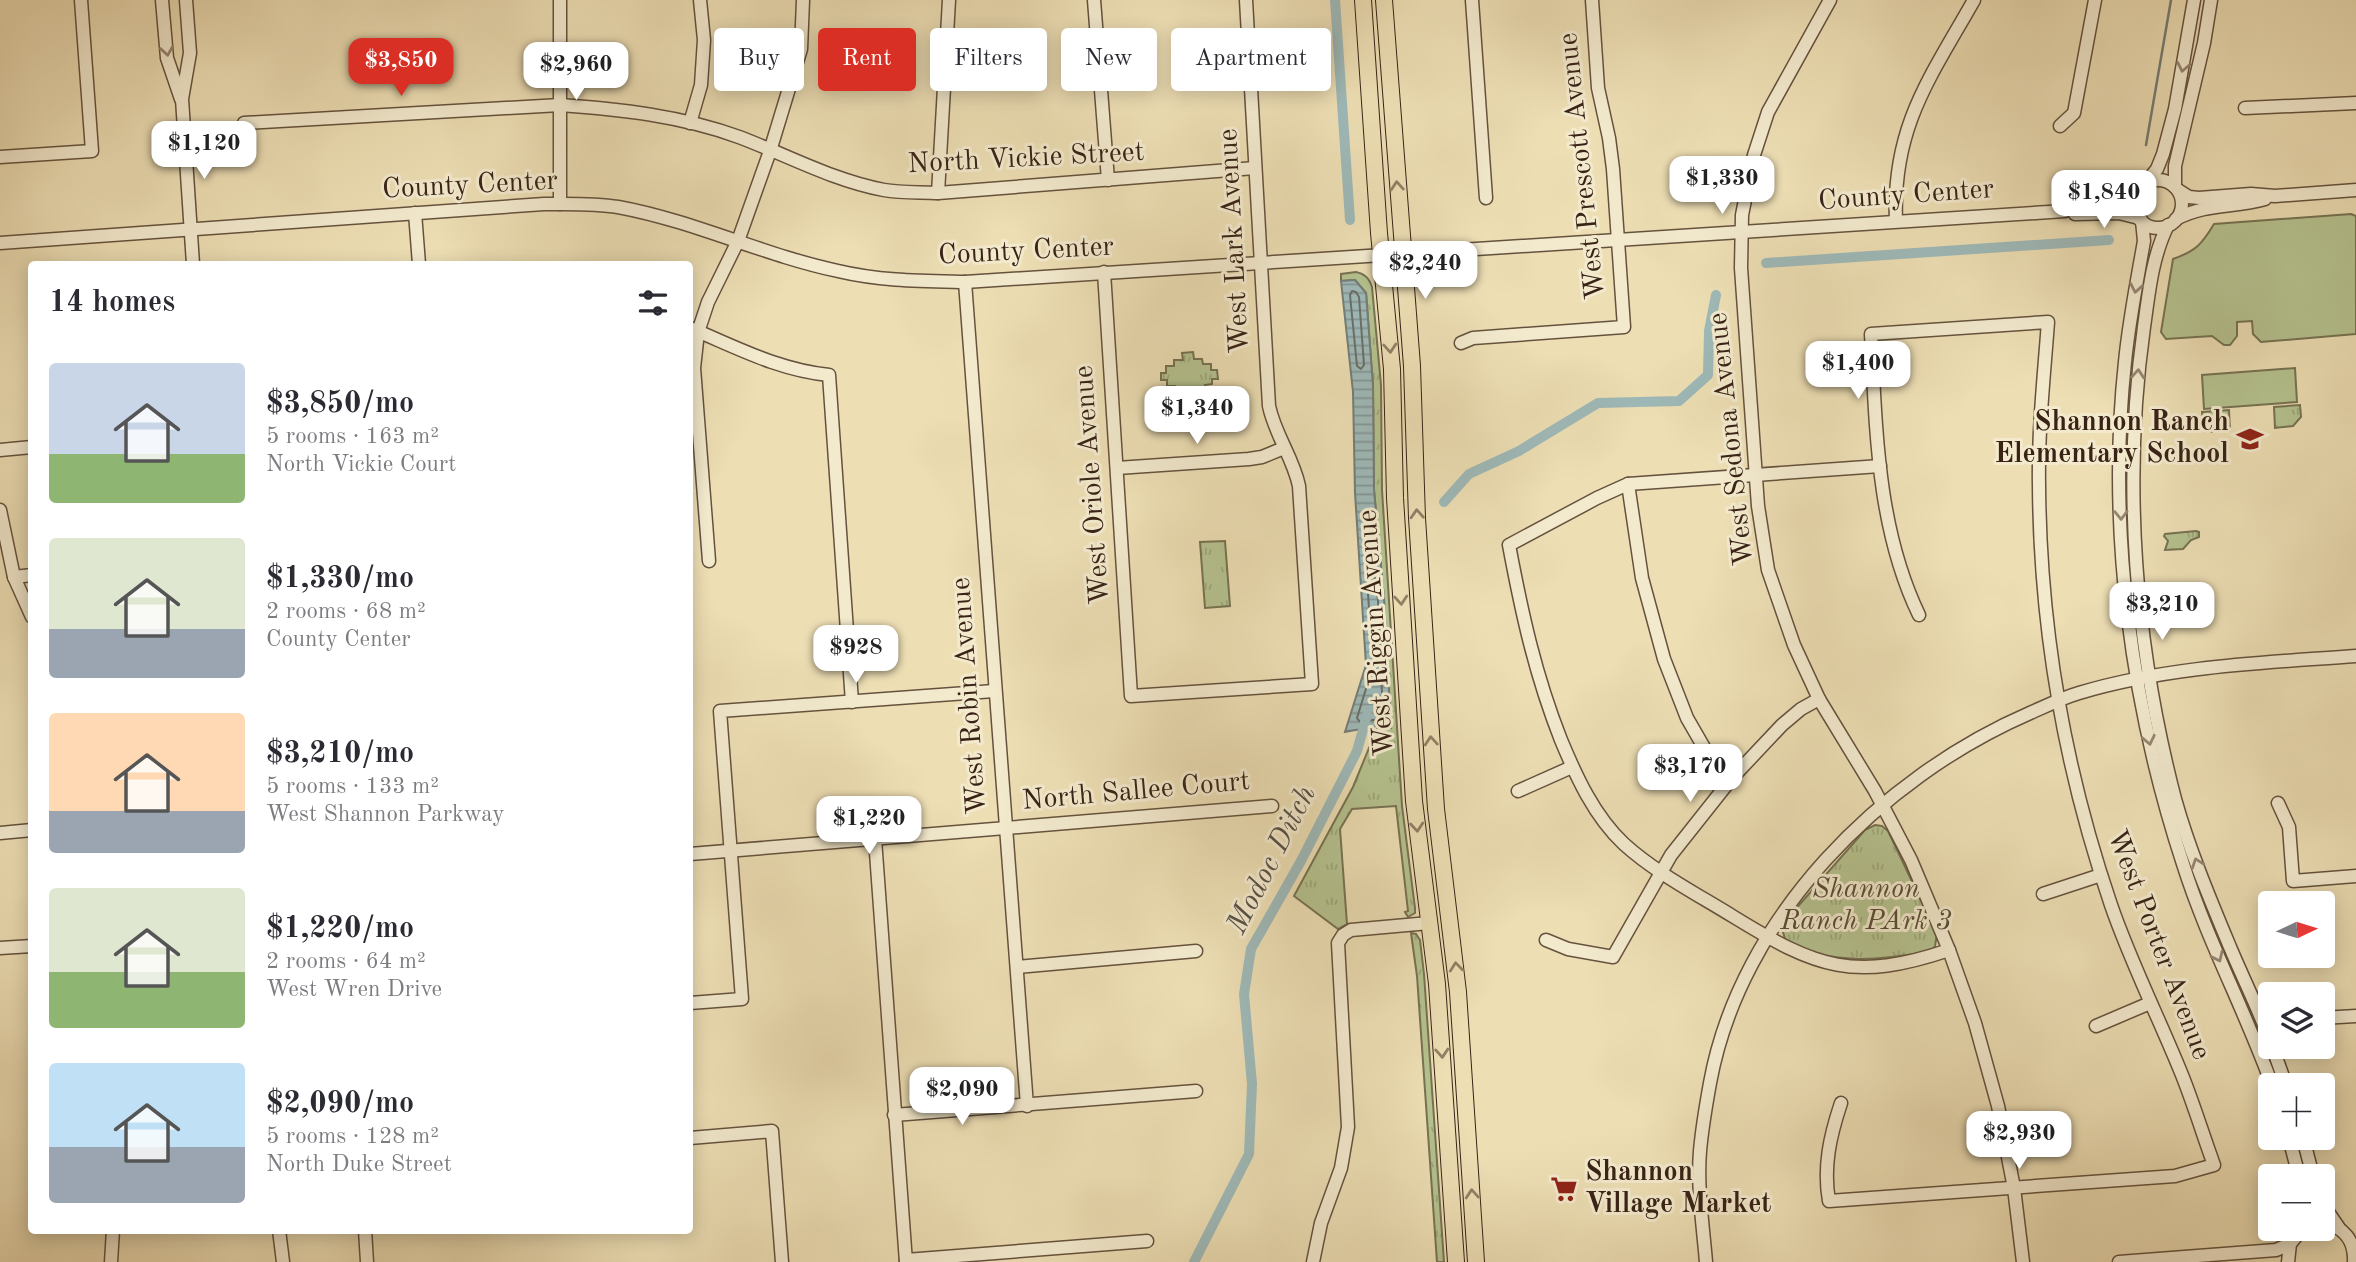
<!DOCTYPE html>
<meta charset="utf-8">
<style>
body{margin:0;font-family:"Old Standard TT",serif;background:#f2f2f3;color:#2b2b33;height:100vh;display:flex;flex-direction:column;font-size:26px;white-space:nowrap}
*{box-sizing:border-box;margin:0}
p{font-size:23px;color:#7c7c81}
.icon{flex:none;width:38px;height:38px;fill:none;stroke:currentColor;stroke-width:2;stroke-linecap:round;stroke-linejoin:round}
.map{position:relative;flex:1;overflow:hidden}
.sheet{position:absolute;left:28px;top:261px;width:665px;height:973px;display:flex;flex-direction:column;background:#fff;border-radius:7px;box-shadow:0 4px 18px #0003}
.sheet>*{flex:none}
.hud{position:absolute;left:714px;top:28px;width:665px;height:63px;display:flex;gap:14px}
.needle{width:46px;rotate:86deg}
.fabs{position:absolute;left:2258px;top:891px;display:grid;gap:14px}
.fabs a{display:grid;place-items:center;width:77px;height:77px;border-radius:7px;background:#fff;box-shadow:0 4px 18px #0003;font-size:35px}
.price{position:absolute;translate:-50% -60px;padding:0 16px;border-radius:14px;background:#fff;color:#222;font-size:23px;line-height:46px;filter:drop-shadow(0 2px 4px #0008)}
.price::after{content:'';position:absolute;left:50%;top:42px;width:21px;height:16px;margin-left:-10px;background:inherit;clip-path:polygon(0 0,100% 0,50% 100%)}
.price.active{background:#d93025;color:#fff}
ul{padding:0;list-style:none}
li{display:flex;align-items:center;gap:21px;height:175px;padding:0 21px}
li span{display:grid;place-items:center;flex:none;width:196px;height:140px;border-radius:7px;color:#555}
li>.icon{margin-inline-start:auto}
span .icon{width:84px;height:84px;fill:#fffc;stroke-width:1}
li b{font-size:30px}
h2{display:flex;justify-content:space-between;align-items:center;height:84px;padding:0 21px;font-size:30px}
.tag{padding:0 24px;border-radius:7px;background:#fff;box-shadow:0 4px 18px #0003;font-size:24px;line-height:63px}
.tag.active{background:#d93025;color:#fff}
.map>svg:first-child{display:block}
.grass{fill:url(#grass-tufts);stroke:#767252;stroke-width:2}
.pitch{fill:#b5c28f;stroke:#767252;stroke-width:2}
.water{fill:url(#water-rules);stroke:#757d77;stroke-width:2}
.lines{fill:none;stroke-linecap:round;stroke-linejoin:round}
.shore{stroke:#6b6e67;stroke-width:2}
.stream{stroke:#757d77;stroke-width:2.5}
.canal{stroke:#9eb9b8;stroke-width:10}
.minor-casing{stroke:#65523e;stroke-width:15}
.major-casing{stroke:#382316;stroke-width:18}
.minor{stroke:#f3eace;stroke-width:12}
.major{stroke:#eddeb4;stroke-width:16}
.oneway{stroke:#968672}
.oneway2{stroke:#928065}
.labels{text-anchor:middle;dominant-baseline:central;stroke-width:6;stroke-linejoin:round;paint-order:stroke}
.street-label{font-size:28px;fill:#382316;stroke:#f3eace}
.poi-label{font-size:28px;font-weight:bold;fill:#382316;stroke:#f3eace;text-anchor:end}
.park-label{font-size:28px;font-style:italic;fill:#574b34;stroke:#f3eace}
.water-label{font-size:30px;font-style:italic;fill:#575047;stroke:#f3eace}
</style>
<div class="map">
<svg width="2356" height="1262" viewBox="0 0 2356 1262">
<defs>
<pattern id="grass-tufts" width="24" height="20" patternUnits="userSpaceOnUse" patternTransform="scale(1.75)"><rect width="24" height="20" fill="#b5c28f"/><path d="M3 7l-1-3M5 7V3M7 7l1-3M15 17l-1-3M17 17v-4M19 17l1-3" fill="none" stroke="#9ca67b"/></pattern>
<pattern id="water-rules" width="6" height="5" patternUnits="userSpaceOnUse" patternTransform="scale(1.75)"><rect width="6" height="5" fill="#9eb9b8"/><path d="M0 2.5h6" fill="none" stroke="#829695"/></pattern>
</defs>
<rect width="100%" height="100%" fill="#eddeb4"/>
<filter id="stains"><feTurbulence type="fractalNoise" baseFrequency=".00286" numOctaves="4"/><feColorMatrix values="0 0 0 0 .2 0 0 0 0 .09 0 0 0 0 .02 0 0 0 .5 -.17"/></filter>
<radialGradient id="worn" r=".72"><stop offset=".6" stop-color="#630" stop-opacity="0"/><stop offset="1" stop-color="#630" stop-opacity=".3"/></radialGradient>
<!-- grass -->
<g class="grass">
<path d="M1356,272c9,2 13,6 16,15l9,98 1,105 20,316 13,102v5l-7,4 -3,-5 3,-1 -12,-105 -44,3 -12,20 7,95 -9,5 -44,-33 59,-109 25,-61 13,2 -7,-129 -10,-109 -1,-104 -7,-93 -11,-13 -14,1v-7z"/>
<polygon points="1193,352 1194,359 1202,359 1203,364 1211,364 1211,370 1217,370 1218,379 1212,379 1212,384 1205,385 1205,389 1195,390 1196,396 1185,397 1184,390 1176,391 1175,386 1167,386 1167,380 1161,380 1161,373 1166,373 1166,366 1174,366 1174,360 1183,360 1182,353"/>
<polygon points="2300,405 2301,417 2293,426 2275,428 2274,407"/>
<polygon points="2229,410 2230,431 2212,432 2203,424 2202,412"/>
<polygon points="2196,531 2199,532 2199,537 2191,540 2183,549 2165,550 2168,541 2164,536 2165,534"/>
<polygon points="1225,541 1230,606 1205,608 1200,542"/>
<path d="M1875,825l7,1 6,5 49,103 -2,12 -4,5c-49,9 -98,15 -145,-9l-4,-13 3,-8 80,-91z"/>
<polygon points="1411,933 1416,934 1420,940 1424,974 1444,1262 1437,1262 1417,976"/>
</g>
<!-- pitch -->
<g class="pitch">
<path d="M2351,214l5,2v118l-95,8 -8,-8 -1,-13 -15,1v14l-7,9h-6l-12,-9 -46,3 -5,-7 12,-73c23,-8 29,-15 41,-35z"/>
<polygon points="2295,368 2297,402 2204,409 2202,375"/>
</g>
<!-- water -->
<polygon class="water" points="1355,280 1366,293 1373,386 1374,490 1384,599 1391,728 1377,726 1345,732 1366,665 1355,493 1353,392 1341,281"/>
<g class="lines">
<!-- shore -->
<g class="shore">
<polygon points="1352,291 1356,292 1359,297 1364,365 1361,369 1357,366 1350,295"/>
<polygon points="1369,562 1373,565 1378,600 1383,716 1380,719 1360,722 1357,718 1373,666 1366,565"/>
</g>
<!-- stream -->
<polyline class="stream" points="2146,145 2171,0"/>
<!-- canal -->
<g class="canal">
<polyline points="1335,0 1350,220"/>
<polyline points="1766,263 2109,240"/>
<polyline points="1444,502 1469,474 1519,451 1598,403 1679,401 1708,375 1709,331 1716,295"/>
<polyline points="1194,1262 1249,1154 1252,1084 1244,994 1251,949 1301,861 1357,751 1367,715"/>
</g>
<!-- minor casing -->
<g class="minor-casing">
<g id="minor">
<polyline points="162,0 167,58 181,99"/>
<polyline points="186,0 190,53 182,99 193,264"/>
<polyline points="560,0 560,204"/>
<polyline points="1094,0 1108,180"/>
<polyline points="1472,0 1486,198"/>
<polyline points="1830,0 1768,112 1754,155 1742,215 1741,268 1758,506 1768,570 1794,645 1819,699 1875,791 1911,860 1949,950 1975,1023 1998,1106 2014,1188 2023,1262"/>
<polyline points="2245,108 2356,103"/>
<path d="M244,123l316,-18c59,4 122,11 179,32 48,18 93,43 145,53 17,3 36,2 54,3l317,-25"/>
<polyline points="690,123 701,85 704,40 700,0"/>
<polyline points="2060,126 2074,113 2095,0"/>
<polyline points="0,157 92,151 81,0"/>
<circle cx="2158" cy="204" r="24"/>
<polyline points="2144,185 2157,169 2163,154 2175,109 2194,0"/>
<polyline points="2175,187 2175,166 2204,43 2211,0"/>
<polyline points="2178,190 2189,197 2199,198 2251,194 2275,196 2356,190"/>
<polyline points="938,193 949,0"/>
<polyline points="415,213 419,264"/>
<polyline points="2075,214 2119,213 2139,218"/>
<path d="M2176,219c30,-16 58,-11 89,-20"/>
<path d="M1896,221c-4,-94 34,-143 78,-221"/>
<path d="M2142,221l2,20c-7,40 -15,80 -19,121 -18,166 6,343 58,502 24,76 62,146 89,221"/>
<path d="M2168,225c-16,32 -19,67 -24,102 -22,156 -9,319 31,472 14,50 35,100 55,148 13,31 28,61 40,93"/>
<path d="M0,243l544,-39c24,0 50,-1 74,3 76,14 145,48 220,64 42,10 84,10 127,11l1100,-71 10,-4 42,-6 20,-8"/>
<path d="M1104,272l27,424 181,-12 -13,-198c-6,-29 -24,-51 -30,-80l-23,-406"/>
<polyline points="965,282 1027,1106"/>
<path d="M690,328c46,19 88,42 139,47l23,327"/>
<polyline points="1461,343 1473,338 1624,327 1613,169 1609,138 1598,88 1592,0"/>
<polyline points="0,450 32,447"/>
<path d="M1880,466l-252,18 -31,14 -88,47c13,69 26,129 52,195 15,36 33,76 63,104 32,29 73,50 110,73 83,51 120,65 215,33"/>
<polyline points="1117,468 1249,459 1262,457 1284,448"/>
<polyline points="1628,484 1642,578 1664,659 1687,718 1706,751 1732,778"/>
<polyline points="0,510 14,577 32,617"/>
<polyline points="709,561 694,368 698,332 708,302 738,241 770,151 801,49 803,0"/>
<polyline points="14,577 32,575"/>
<polyline points="1518,791 1572,767"/>
<polyline points="2278,803 2289,827 2293,881 2356,876"/>
<polyline points="0,833 32,830"/>
<polyline points="875,839 906,1262"/>
<polyline points="690,854 1272,806"/>
<polyline points="2043,894 2101,875"/>
<polyline points="1546,940 1568,949 1613,957 1671,855 1732,778 1782,725 1801,709 1819,699"/>
<polyline points="0,948 32,946"/>
<polyline points="1017,967 1196,951"/>
<polyline points="690,1003 742,999 720,711 994,691"/>
<polyline points="2322,1018 2356,1016"/>
<polyline points="2096,1026 2150,1003"/>
<polyline points="2272,1046 2286,1085"/>
<path d="M1841,1103c-11,33 -18,64 -12,98l346,-25 39,-11c-11,-30 -20,-60 -32,-90 -23,-57 -51,-112 -71,-170 -46,-135 -71,-277 -72,-420 -1,-55 5,-109 9,-163l-177,12c5,95 6,194 48,281"/>
<polyline points="894,1115 1196,1091"/>
<polyline points="690,1138 772,1131 782,1262"/>
<polyline points="2289,1138 2299,1176"/>
<polyline points="2303,1138 2313,1176"/>
<polyline points="2322,1203 2339,1228"/>
<path d="M2322,1223c22,3 33,18 32,39"/>
<polyline points="279,1230 283,1262"/>
<polyline points="365,1230 367,1262"/>
<polyline points="906,1260 1147,1241"/>
<polyline points="111,1262 113,1230"/>
<polyline points="1313,1262 1321,1223 1341,1168 1348,1127 1338,943 1343,935 1351,930 1429,923"/>
<path d="M1706,1262c-3,-36 -9,-75 -6,-111 2,-22 6,-46 10,-68 30,-165 170,-305 320,-370 16,-7 32,-15 49,-20 90,-27 184,-30 277,-37"/>
<polyline points="2119,1262 2276,1250 2290,1244"/>
<polyline points="2288,1262 2290,1244 2303,1228"/>
</g>
</g>
<!-- major casing -->
<g class="major-casing">
<g id="major">
<polyline points="1363,0 1379,233 1392,369 1395,498 1414,801 1437,984 1456,1262"/>
<polyline points="1384,0 1412,366 1417,518 1436,809 1458,992 1476,1262"/>
</g>
</g>
<!-- minor -->
<use href="#minor" class="minor"/>
<!-- major -->
<use href="#major" class="major"/>
</g>
<!-- one-way arrows -->
<defs><path id="oneway-chevron" d="M-2-3.5L2.5 0L-2 3.5" fill="none" stroke-width="1.6" stroke-linecap="round" stroke-linejoin="round" transform="scale(1.75)"/></defs>
<g class="oneway">
<use href="#oneway-chevron" transform="translate(167 51) rotate(81)"/>
<use href="#oneway-chevron" transform="translate(2183 67) rotate(101)"/>
<use href="#oneway-chevron" transform="translate(2136 288) rotate(100)"/>
<use href="#oneway-chevron" transform="translate(2138 374) rotate(-86)"/>
<use href="#oneway-chevron" transform="translate(2121 515) rotate(89)"/>
<use href="#oneway-chevron" transform="translate(2149 740) rotate(78)"/>
<use href="#oneway-chevron" transform="translate(2197 863) rotate(-109)"/>
<use href="#oneway-chevron" transform="translate(2218 957) rotate(65)"/>
</g>
<g class="oneway2">
<use href="#oneway-chevron" transform="translate(1397 186) rotate(-94)"/>
<use href="#oneway-chevron" transform="translate(1390 348) rotate(86)"/>
<use href="#oneway-chevron" transform="translate(1417 514) rotate(-93)"/>
<use href="#oneway-chevron" transform="translate(1401 600) rotate(86)"/>
<use href="#oneway-chevron" transform="translate(1431 741) rotate(-94)"/>
<use href="#oneway-chevron" transform="translate(1417 827) rotate(85)"/>
<use href="#oneway-chevron" transform="translate(1456 967) rotate(-96)"/>
<use href="#oneway-chevron" transform="translate(1442 1053) rotate(86)"/>
<use href="#oneway-chevron" transform="translate(1472 1194) rotate(-94)"/>
</g>
<!-- icons -->
<defs>
<g id="school-bare" transform="scale(2.1)"><path d="M0-5L7-2L0 1L-7-2ZM-4 1L0 2.5L4 1V4Q0 6-4 4Z" fill="#8f2418" stroke="#f3eace" stroke-width="2.5" paint-order="stroke"/></g>
<g id="supermarket-bare" transform="scale(2.1)"><path d="M-6-5.5h2.5l.6 2H6L4.5 2H-2.5L-4.4-4H-6ZM-1.5 3.2a1.3 1.3 0 1 0 .1 0ZM3 3.2a1.3 1.3 0 1 0 .1 0Z" fill="#8f2418" stroke="#f3eace" stroke-width="2.5" paint-order="stroke"/></g>
</defs>
<g fill-rule="evenodd">
<use href="#school-bare" x="2250" y="439"/>
<use href="#supermarket-bare" x="1564" y="1189"/>
</g>
<g class="labels">
<!-- street labels -->
<g class="street-label">
<text transform="translate(1026 159) rotate(-3)">North Vickie Street</text>
<text transform="translate(1583 166) rotate(-96)">West Prescott Avenue</text>
<text transform="translate(470 186) rotate(-3)">County Center</text>
<text transform="translate(1906 196) rotate(-4)">County Center</text>
<text transform="translate(1235 241) rotate(-93)">West Lark Avenue</text>
<text transform="translate(1026 252) rotate(-3)">County Center</text>
<text transform="translate(1732 439) rotate(-96)">West Sedona Avenue</text>
<text transform="translate(1093 485) rotate(-94)">West Oriole Avenue</text>
<text transform="translate(1377 633) rotate(-94)">West Riggin Avenue</text>
<text transform="translate(970 696) rotate(-94)">West Robin Avenue</text>
<text transform="translate(1136 792) rotate(-5)">North Sallee Court</text>
<text transform="translate(2158 945) rotate(69)">West Porter Avenue</text>
</g>
<!-- poi labels -->
<g class="poi-label">
<text x="2229" y="423">Shannon Ranch<tspan x="2229" dy="32">Elementary School</tspan></text>
<text x="1585" y="1173" text-anchor="start">Shannon<tspan x="1585" dy="32">Village Market</tspan></text>
</g>
<!-- park labels -->
<g class="park-label">
<text x="1866" y="890">Shannon<tspan x="1866" dy="32">Ranch PArk 3</tspan></text>
</g>
<!-- water labels -->
<g class="water-label">
<text transform="translate(1272 860) rotate(-63)">Modoc Ditch</text>
</g>
</g>
<rect width="100%" height="100%" filter="url(#stains)"/>
<rect width="100%" height="100%" fill="url(#worn)"/>
</svg>
<div class="fabs">
<a><svg class="needle" viewBox="-14 -14 28 28"><path d="M0-13l5 13h-10z" fill="#e53935"/><path d="M0 13l5-13h-10z" fill="#7c7c81"/></svg></a>
<a><svg class="icon" aria-label="layers" viewBox="0 0 24 24"><path d="M12 4l9 5-9 5-9-5zM3 14l9 5 9-5"/></svg></a>
<a>+</a>
<a>−</a>
</div>
<b class="price active" style="left:401px;top:98px">$3,850</b>
<b class="price" style="left:576px;top:102px">$2,960</b>
<b class="price" style="left:204px;top:181px">$1,120</b>
<b class="price" style="left:1722px;top:216px">$1,330</b>
<b class="price" style="left:2104px;top:230px">$1,840</b>
<b class="price" style="left:1425px;top:301px">$2,240</b>
<b class="price" style="left:1858px;top:401px">$1,400</b>
<b class="price" style="left:1197px;top:446px">$1,340</b>
<b class="price" style="left:2162px;top:642px">$3,210</b>
<b class="price" style="left:856px;top:685px">$928</b>
<b class="price" style="left:1690px;top:804px">$3,170</b>
<b class="price" style="left:869px;top:856px">$1,220</b>
<b class="price" style="left:962px;top:1127px">$2,090</b>
<b class="price" style="left:2019px;top:1171px">$2,930</b>
<div class="hud">
<a class="tag">Buy</a>
<a class="tag active">Rent</a>
<a class="tag">Filters</a>
<a class="tag">New</a>
<a class="tag">Apartment</a>
</div>
<section class="sheet">
<h2>14 homes<svg class="icon" aria-label="filters" viewBox="0 0 24 24"><path d="M4 7h16M4 17h16"/><circle cx="9" cy="7" r="2"/><circle cx="15" cy="17" r="2"/></svg></h2>
<ul>
<li><span style="background:linear-gradient(#c9d6e8 65%,#8fb573 0)"><svg class="icon" aria-label="home" viewBox="0 0 24 24"><path d="M3 11l9-7 9 7M6 9v11h12V9"/></svg></span><div><b>$3,850/mo</b><p>5 rooms · 163 m²</p><p>North Vickie Court</p></div></li>
<li><span style="background:linear-gradient(#dfe7d0 65%,#9aa5b1 0)"><svg class="icon" aria-label="home" viewBox="0 0 24 24"><path d="M3 11l9-7 9 7M6 9v11h12V9"/></svg></span><div><b>$1,330/mo</b><p>2 rooms · 68 m²</p><p>County Center</p></div></li>
<li><span style="background:linear-gradient(#ffd9b3 70%,#9aa5b1 0)"><svg class="icon" aria-label="home" viewBox="0 0 24 24"><path d="M3 11l9-7 9 7M6 9v11h12V9"/></svg></span><div><b>$3,210/mo</b><p>5 rooms · 133 m²</p><p>West Shannon Parkway</p></div></li>
<li><span style="background:linear-gradient(#dfe7d0 60%,#8fb573 0)"><svg class="icon" aria-label="home" viewBox="0 0 24 24"><path d="M3 11l9-7 9 7M6 9v11h12V9"/></svg></span><div><b>$1,220/mo</b><p>2 rooms · 64 m²</p><p>West Wren Drive</p></div></li>
<li><span style="background:linear-gradient(#bfe0f5 60%,#9aa5b1 0)"><svg class="icon" aria-label="home" viewBox="0 0 24 24"><path d="M3 11l9-7 9 7M6 9v11h12V9"/></svg></span><div><b>$2,090/mo</b><p>5 rooms · 128 m²</p><p>North Duke Street</p></div></li>
</ul>
</section>
</div>
